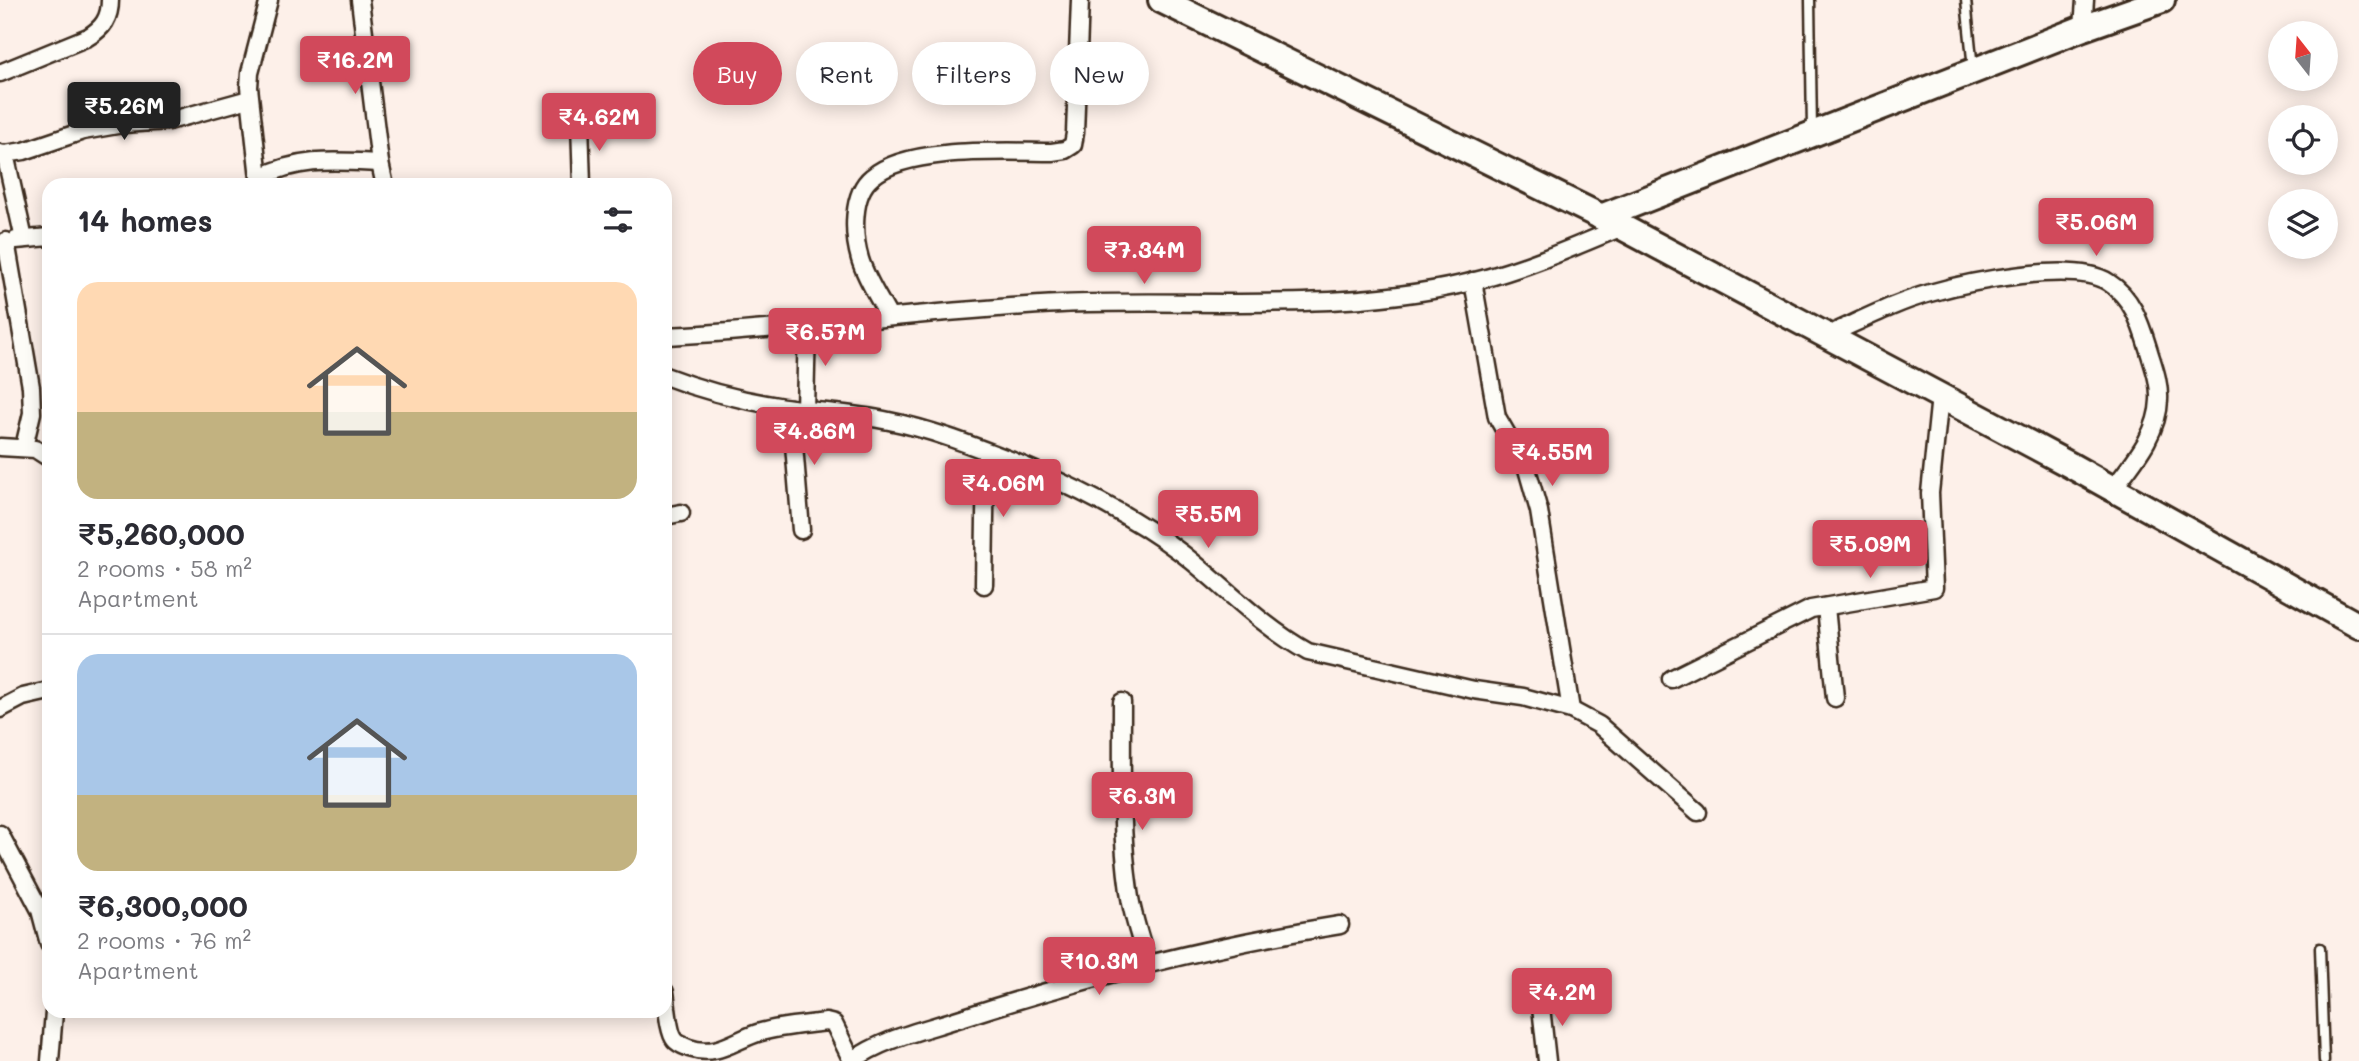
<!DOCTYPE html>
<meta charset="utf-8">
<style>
body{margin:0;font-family:Mali,sans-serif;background:#f2f2f3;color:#2b2b33;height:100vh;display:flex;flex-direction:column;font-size:26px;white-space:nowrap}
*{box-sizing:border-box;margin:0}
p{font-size:23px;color:#7c7c81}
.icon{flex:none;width:38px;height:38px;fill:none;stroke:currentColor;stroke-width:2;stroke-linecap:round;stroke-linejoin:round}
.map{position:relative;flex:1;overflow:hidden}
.panel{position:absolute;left:42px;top:178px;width:630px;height:840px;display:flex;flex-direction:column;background:#fff;border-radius:21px;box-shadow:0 4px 18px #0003}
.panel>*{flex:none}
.top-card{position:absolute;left:693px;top:42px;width:665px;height:63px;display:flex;gap:14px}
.needle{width:46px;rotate:343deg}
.controls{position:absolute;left:2268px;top:21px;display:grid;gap:14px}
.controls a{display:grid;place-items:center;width:70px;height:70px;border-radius:50%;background:#fff;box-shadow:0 4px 18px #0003;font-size:35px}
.price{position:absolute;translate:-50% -60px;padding:0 16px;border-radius:7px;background:#d1495b;color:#fff;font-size:23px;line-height:46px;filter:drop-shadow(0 2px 4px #0008)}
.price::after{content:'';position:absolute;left:50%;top:42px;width:21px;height:16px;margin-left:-10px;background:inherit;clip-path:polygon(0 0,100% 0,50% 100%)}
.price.current{background:#222;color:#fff}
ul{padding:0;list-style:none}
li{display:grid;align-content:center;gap:14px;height:371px;padding:0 35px}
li+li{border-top:2px solid #e1e1e2}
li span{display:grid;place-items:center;height:217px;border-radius:21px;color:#555}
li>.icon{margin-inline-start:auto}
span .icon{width:126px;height:126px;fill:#fffc;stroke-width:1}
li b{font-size:30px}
h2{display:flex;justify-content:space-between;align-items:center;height:84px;padding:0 35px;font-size:30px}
.chip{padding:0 24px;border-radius:32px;background:#fff;box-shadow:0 4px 18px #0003;font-size:24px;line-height:63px}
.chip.current{background:#d1495b;color:#fff}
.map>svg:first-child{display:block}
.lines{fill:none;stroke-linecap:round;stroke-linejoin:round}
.service-casing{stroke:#3b2a1e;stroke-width:13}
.minor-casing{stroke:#3b2a1e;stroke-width:21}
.primary-casing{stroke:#3b2a1e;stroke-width:30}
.service{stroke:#fdfcf7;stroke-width:8}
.minor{stroke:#fdfcf7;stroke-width:16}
.primary{stroke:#fdfcf7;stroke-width:24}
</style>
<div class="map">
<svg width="2359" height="1061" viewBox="0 0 2359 1061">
<rect width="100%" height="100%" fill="#fdf0e9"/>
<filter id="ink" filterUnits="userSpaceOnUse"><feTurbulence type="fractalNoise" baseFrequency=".0143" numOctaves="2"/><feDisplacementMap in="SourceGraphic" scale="14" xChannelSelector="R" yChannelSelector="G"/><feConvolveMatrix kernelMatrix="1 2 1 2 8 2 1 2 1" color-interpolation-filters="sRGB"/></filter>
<g filter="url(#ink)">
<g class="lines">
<!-- service casing -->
<g class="service-casing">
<g id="service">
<polyline points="1810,0 1812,130"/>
<polyline points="1966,0 1973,69"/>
<polyline points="2320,948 2324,1061"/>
</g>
</g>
<!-- minor casing -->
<g class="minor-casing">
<g id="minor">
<path d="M269,0l-19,73 -1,14 10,91c40,-21 77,-17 121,-15"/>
<polyline points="360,0 380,163 385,186"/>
<polyline points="2083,28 2085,0"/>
<path d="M0,73l88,-36c15,-9 22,-19 22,-37"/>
<polyline points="580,122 582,186"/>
<polyline points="0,153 5,154 24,151 83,131 123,124 169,121 249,99"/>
<polyline points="5,154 24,239"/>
<polyline points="16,240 49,237"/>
<polyline points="6,241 31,387 32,413 24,447"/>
<polyline points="1473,281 1497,417 1527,469 1539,511 1571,710"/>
<path d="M889,317c-10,-19 -23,-38 -29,-58 -7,-24 -9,-65 12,-82 35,-31 134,-25 180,-25l13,-2 8,-5 2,-12 5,-133"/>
<path d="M665,336c132,-6 264,-26 396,-32 137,-6 288,11 422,-25 48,-13 93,-33 139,-52"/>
<path d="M1826,336c34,-15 68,-33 104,-43 38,-11 144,-33 178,-11 24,15 32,40 40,66 5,17 12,34 11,52 -1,35 -27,63 -46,89"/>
<path d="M665,376c36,14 75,24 113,30 37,6 74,7 111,15 41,8 82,24 121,39 60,25 121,54 173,94 42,33 78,72 125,98l166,38 49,7 48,13 28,15 99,87"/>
<polyline points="791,408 801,530"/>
<polyline points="805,410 807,325"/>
<polyline points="0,447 35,449 49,458"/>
<polyline points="665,516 681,513"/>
<polyline points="984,585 986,452"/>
<polyline points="1826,607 1835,698"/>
<polyline points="1671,679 1811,609 1934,588 1930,493 1940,396"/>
<path d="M1122,702c0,62 -2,127 7,189 3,25 12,49 19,73"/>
<polyline points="0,709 23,697 49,691"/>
<polyline points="0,834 40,910 49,944"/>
<path d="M665,992c2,11 3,40 10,48 3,4 9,6 14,8 29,10 46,-9 72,-16 21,-6 43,-7 65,-10l8,2 18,37"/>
<polyline points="1540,998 1547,1061"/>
<polyline points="50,1061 54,1012"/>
<path d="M852,1061c31,-23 73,-31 109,-43 124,-40 250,-73 379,-93"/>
</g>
</g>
<!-- primary casing -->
<g class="primary-casing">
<g id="primary">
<polyline points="1161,0 1622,227 2070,465 2359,626"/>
<polyline points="1601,217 2083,28 2162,0"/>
</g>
</g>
<!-- service -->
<use href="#service" class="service"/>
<!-- minor -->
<use href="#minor" class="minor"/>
<!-- primary -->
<use href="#primary" class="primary"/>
</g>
</g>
</svg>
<div class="controls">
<a><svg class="needle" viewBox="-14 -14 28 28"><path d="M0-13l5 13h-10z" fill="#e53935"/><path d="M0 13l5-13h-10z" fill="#7c7c81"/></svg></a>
<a><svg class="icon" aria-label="locate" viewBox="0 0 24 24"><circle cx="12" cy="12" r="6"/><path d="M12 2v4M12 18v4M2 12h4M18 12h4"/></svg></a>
<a><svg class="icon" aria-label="layers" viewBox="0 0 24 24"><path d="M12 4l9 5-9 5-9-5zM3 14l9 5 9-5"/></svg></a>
</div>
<b class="price" style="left:355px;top:96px">₹16.2M</b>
<b class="price current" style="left:124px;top:142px">₹5.26M</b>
<b class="price" style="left:599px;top:153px">₹4.62M</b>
<b class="price" style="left:2096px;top:258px">₹5.06M</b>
<b class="price" style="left:1144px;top:286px">₹7.34M</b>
<b class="price" style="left:825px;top:368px">₹6.57M</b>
<b class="price" style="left:814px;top:467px">₹4.86M</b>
<b class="price" style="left:1552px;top:488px">₹4.55M</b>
<b class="price" style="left:1003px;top:519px">₹4.06M</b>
<b class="price" style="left:1208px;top:550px">₹5.5M</b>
<b class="price" style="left:1870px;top:580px">₹5.09M</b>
<b class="price" style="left:1142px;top:832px">₹6.3M</b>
<b class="price" style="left:1099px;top:997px">₹10.3M</b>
<b class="price" style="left:1562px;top:1028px">₹4.2M</b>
<div class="top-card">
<a class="chip current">Buy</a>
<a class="chip">Rent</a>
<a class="chip">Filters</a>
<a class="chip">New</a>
</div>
<section class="panel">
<h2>14 homes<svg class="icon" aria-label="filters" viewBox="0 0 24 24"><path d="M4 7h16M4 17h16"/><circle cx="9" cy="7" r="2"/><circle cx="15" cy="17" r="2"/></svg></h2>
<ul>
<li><span style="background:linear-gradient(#ffd9b3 60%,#c2b280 0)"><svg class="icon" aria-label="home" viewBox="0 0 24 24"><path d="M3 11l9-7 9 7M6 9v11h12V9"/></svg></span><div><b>₹5,260,000</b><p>2 rooms · 58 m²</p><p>Apartment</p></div></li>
<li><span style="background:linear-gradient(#a9c7e8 65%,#c2b280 0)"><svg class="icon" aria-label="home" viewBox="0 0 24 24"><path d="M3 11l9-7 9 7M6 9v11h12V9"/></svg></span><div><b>₹6,300,000</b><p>2 rooms · 76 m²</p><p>Apartment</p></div></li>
</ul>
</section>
</div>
